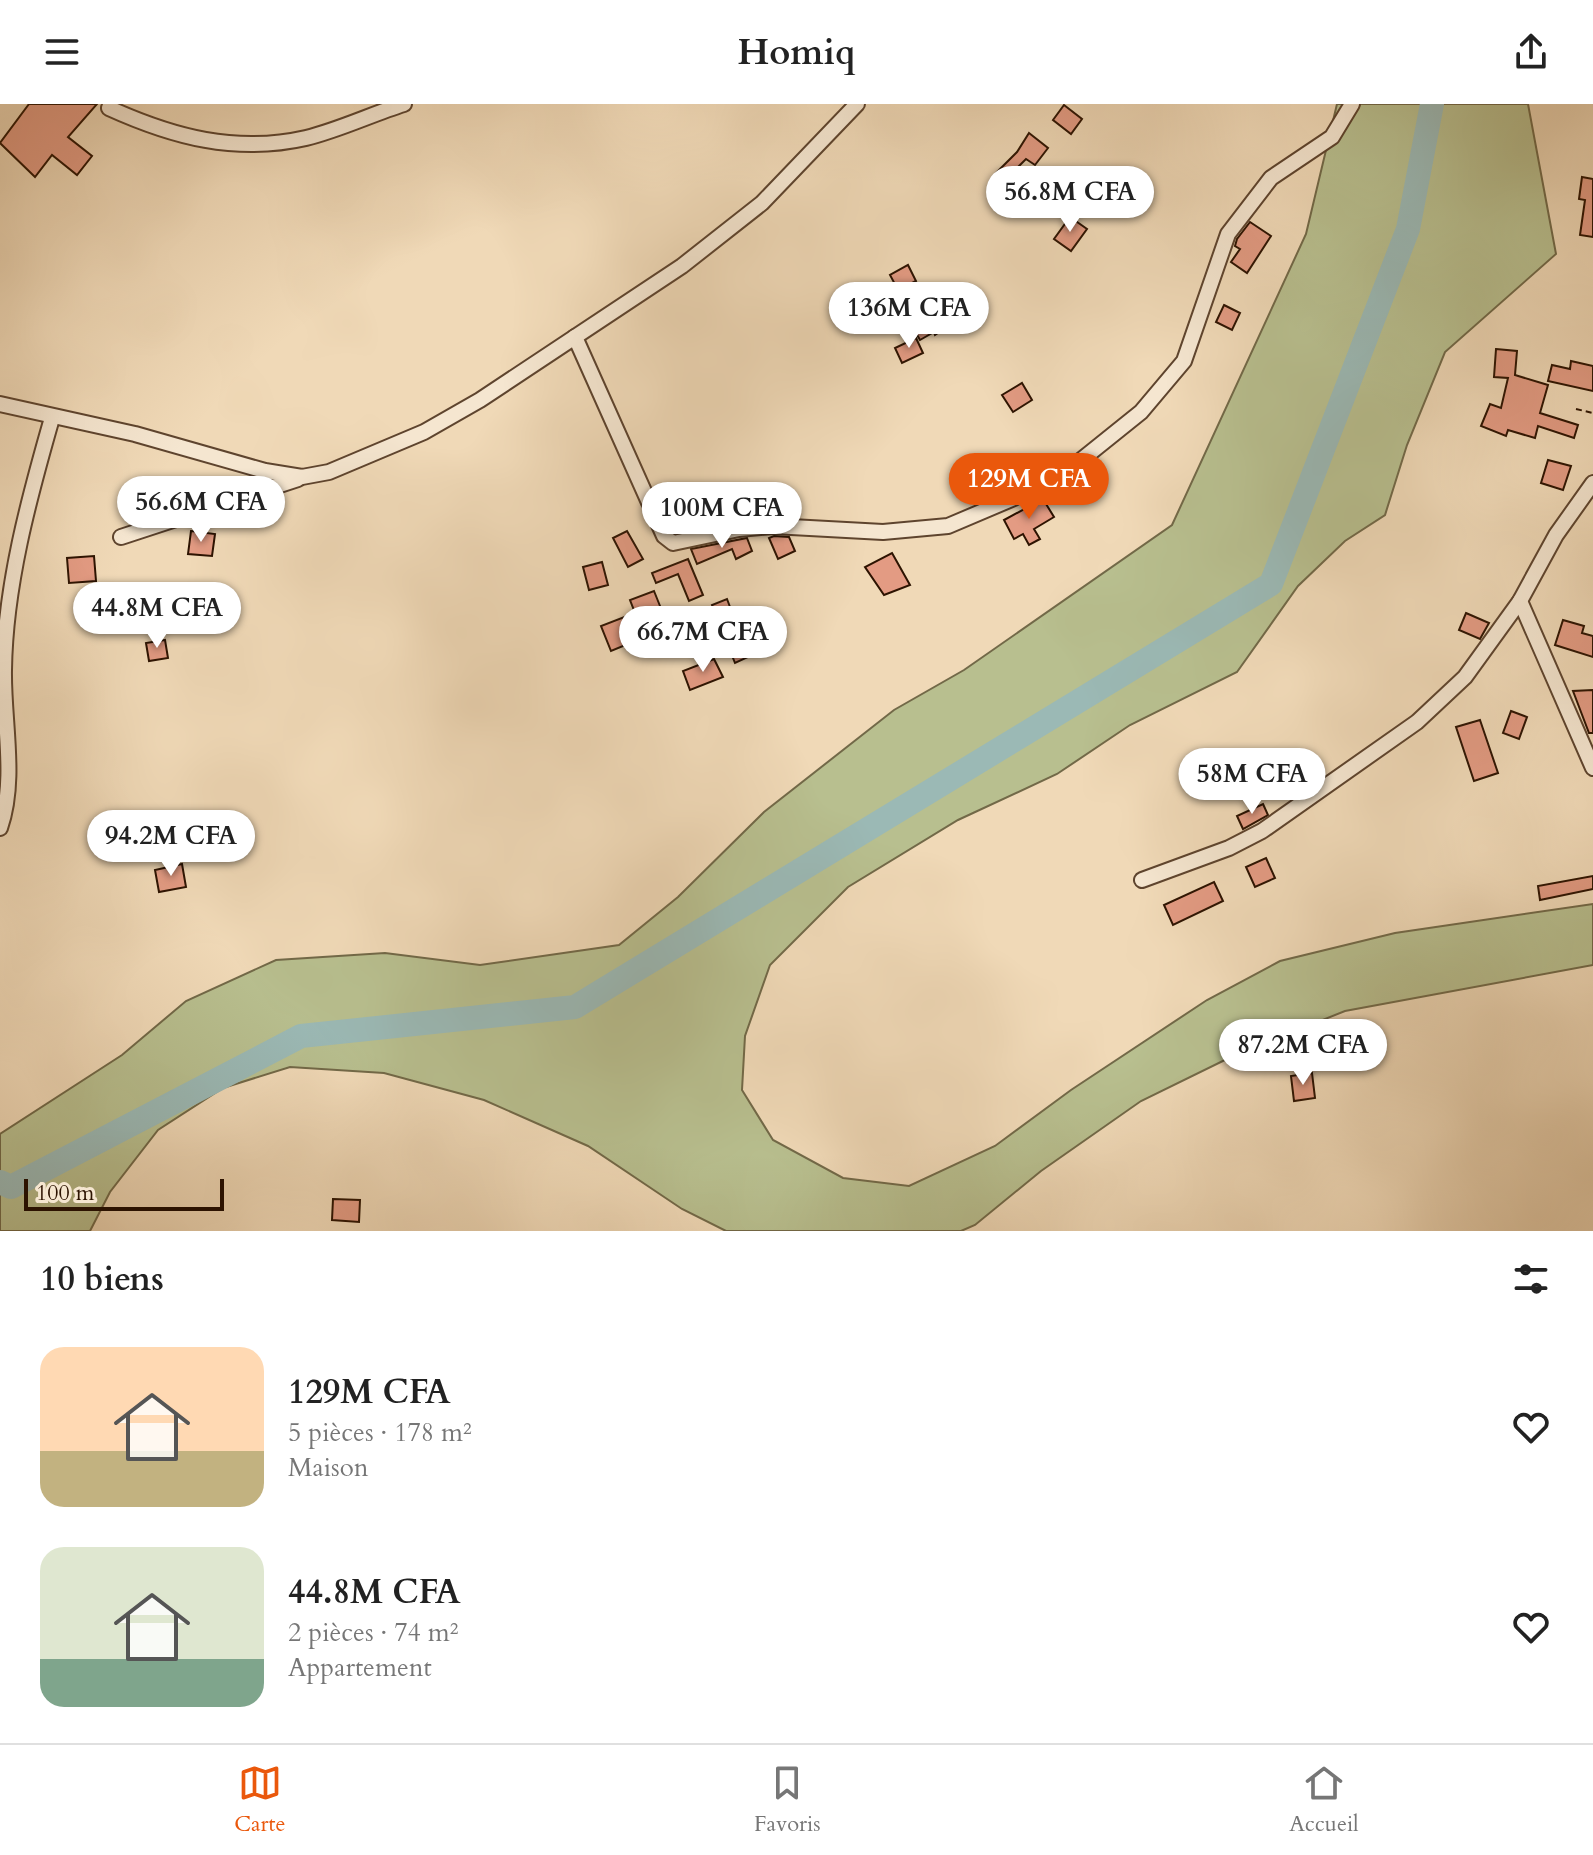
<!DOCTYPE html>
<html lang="fr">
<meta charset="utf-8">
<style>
body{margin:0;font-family:Cardo,serif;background:#f6f6f6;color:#222;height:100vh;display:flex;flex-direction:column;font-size:30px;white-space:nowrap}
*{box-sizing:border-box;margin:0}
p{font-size:26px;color:#767676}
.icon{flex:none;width:44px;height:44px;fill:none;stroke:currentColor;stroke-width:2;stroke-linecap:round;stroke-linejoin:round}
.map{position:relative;height:1127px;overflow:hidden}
.sheet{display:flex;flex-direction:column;background:#fff;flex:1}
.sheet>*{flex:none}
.scale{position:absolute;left:24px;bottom:20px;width:200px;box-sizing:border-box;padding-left:8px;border:4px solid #2d1301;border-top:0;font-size:22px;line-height:28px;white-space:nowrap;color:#2d1301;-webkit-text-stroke:6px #f5e6d0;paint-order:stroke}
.price{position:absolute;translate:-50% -68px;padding:0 18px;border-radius:28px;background:#fff;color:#222;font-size:26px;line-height:52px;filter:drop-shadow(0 2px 4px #0008)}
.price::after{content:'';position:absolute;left:50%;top:48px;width:24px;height:18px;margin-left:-12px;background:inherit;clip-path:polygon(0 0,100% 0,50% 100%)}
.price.active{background:#ea580c;color:#fff}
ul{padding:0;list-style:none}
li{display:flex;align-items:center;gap:24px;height:200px;padding:0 40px}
li span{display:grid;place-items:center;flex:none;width:224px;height:160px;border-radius:24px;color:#555}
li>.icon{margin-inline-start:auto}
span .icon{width:96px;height:96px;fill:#fffc;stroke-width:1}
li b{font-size:34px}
h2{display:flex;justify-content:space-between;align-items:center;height:96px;padding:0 40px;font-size:34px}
header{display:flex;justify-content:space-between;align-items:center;height:104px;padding:0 40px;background:#fff;font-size:36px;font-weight:600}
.tab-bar{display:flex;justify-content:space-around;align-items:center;height:112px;border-top:2px solid #e0e0e0;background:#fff;font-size:22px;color:#767676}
.tab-bar a{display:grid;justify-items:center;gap:4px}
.tab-bar .active{color:#ea580c}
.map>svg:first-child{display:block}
.green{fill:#b8bf8f;stroke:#726948;stroke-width:2}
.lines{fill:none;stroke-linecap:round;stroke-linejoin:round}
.river{stroke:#9bb9b5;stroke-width:24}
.building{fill:#e39b83;stroke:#2d1301;stroke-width:2}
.street-casing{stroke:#5e442e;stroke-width:18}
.path{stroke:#2d1301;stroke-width:2;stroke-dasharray:6 4;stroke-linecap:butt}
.street{stroke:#f5e6d0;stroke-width:14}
</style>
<header><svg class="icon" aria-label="menu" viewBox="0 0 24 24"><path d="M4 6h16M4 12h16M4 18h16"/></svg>Homiq<svg class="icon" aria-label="share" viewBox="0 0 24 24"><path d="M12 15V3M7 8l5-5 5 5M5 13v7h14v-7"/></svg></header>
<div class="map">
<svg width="1593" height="1127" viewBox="0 0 1593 1127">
<rect width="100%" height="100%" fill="#f0d9b7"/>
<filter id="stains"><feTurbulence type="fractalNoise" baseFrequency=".0025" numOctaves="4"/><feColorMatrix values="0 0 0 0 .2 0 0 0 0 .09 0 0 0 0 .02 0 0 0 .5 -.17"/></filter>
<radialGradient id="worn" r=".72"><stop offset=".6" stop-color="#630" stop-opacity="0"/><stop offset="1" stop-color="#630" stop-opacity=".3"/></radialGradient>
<!-- green -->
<polygon class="green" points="1337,0 1528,0 1556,150 1445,248 1407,341 1385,411 1345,437 1298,482 1237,568 1130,621 1057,670 958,716 848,783 770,861 745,932 742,986 773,1036 843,1074 909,1082 995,1042 1071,986 1207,896 1280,857 1395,829 1593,800 1593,861 1345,907 1233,952 1141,997 1041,1067 975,1121 961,1127 726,1127 682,1105 588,1042 484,996 384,969 290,963 223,984 158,1026 110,1088 90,1127 0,1127 0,1030 122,951 186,897 276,856 385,849 480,861 619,841 678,793 764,708 894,606 964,566 1172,421 1306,130"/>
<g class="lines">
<!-- river -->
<polyline class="river" points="0,1078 11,1083 301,932 575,903 1271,480 1408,125 1432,0"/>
</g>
<!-- building -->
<g class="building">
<polygon points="29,0 97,0 68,33 92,52 77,71 52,51 35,73 0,39"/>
<polygon points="1064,1 1082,15 1071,30 1053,16"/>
<polygon points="1029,29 1048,44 1035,61 1026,55 1003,78 995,70 1017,48"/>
<polygon points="1582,73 1593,75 1593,133 1580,131 1585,96 1579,95"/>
<polygon points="1070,113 1087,125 1071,147 1054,135"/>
<polygon points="1250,118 1271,132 1247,169 1231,158 1240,145 1235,142 1237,135"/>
<polygon points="908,161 916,177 898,186 890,171"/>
<polygon points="1224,201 1240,209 1232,226 1216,218"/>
<polygon points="943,202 954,218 935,231 934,228 920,236 912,222"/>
<polygon points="916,234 923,249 902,259 895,244"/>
<polygon points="1496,245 1517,247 1515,271 1548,281 1540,309 1578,321 1574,334 1538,322 1535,334 1508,326 1506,332 1481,322 1490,300 1501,304 1508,274 1494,273"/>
<polygon points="1571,257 1593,262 1593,287 1548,277 1552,261 1570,265"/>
<polygon points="1022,279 1032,296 1013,308 1002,291"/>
<polygon points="1548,356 1571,362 1563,386 1541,379"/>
<polygon points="1043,395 1054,413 1034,425 1040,435 1029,441 1023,430 1014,435 1004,416"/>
<polygon points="191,427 215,430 212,452 188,450"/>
<polygon points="627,427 643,455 628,463 613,434"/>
<polygon points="774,432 789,433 795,447 778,455 769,434"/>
<polygon points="747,434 752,447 736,455 732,445 697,460 691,445"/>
<polygon points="892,449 910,481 884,491 865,463"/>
<polygon points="94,452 96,477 69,479 67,454"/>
<polygon points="688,455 703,491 689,497 678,470 656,479 652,469"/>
<polygon points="602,458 608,481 589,486 583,463"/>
<polygon points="654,487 668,522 693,510 706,536 667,552 653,520 624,531 628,540 611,547 601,522 635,509 630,496"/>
<polygon points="727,495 747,548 748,553 735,559 712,501"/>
<polygon points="1466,509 1489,519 1480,535 1459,526"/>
<polygon points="1563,516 1584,522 1582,529 1593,532 1593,553 1555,541"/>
<polygon points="165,536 168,554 149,557 146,539"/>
<polygon points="714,555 723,573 690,586 683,567"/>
<polygon points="1593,586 1593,629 1589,629 1573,587"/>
<polygon points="1511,607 1527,613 1519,635 1503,629"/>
<polygon points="1480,616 1498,669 1474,677 1456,623"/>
<polygon points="1263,700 1268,711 1243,725 1237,712"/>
<polygon points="1266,754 1275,774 1255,783 1246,763"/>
<polygon points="182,760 186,783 159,788 155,766"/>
<polygon points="1593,772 1593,785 1540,796 1538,782"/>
<polygon points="1214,778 1223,797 1173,821 1164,801"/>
<polygon points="1312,969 1315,994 1294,997 1291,972"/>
<polygon points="333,1095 360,1096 359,1118 332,1116"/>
</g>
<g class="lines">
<!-- street casing -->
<g class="street-casing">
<g id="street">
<path d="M109,4c64,29 127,46 197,30 33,-8 66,-24 98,-34"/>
<polyline points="575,233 664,432 673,439 739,425 773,422 883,428 948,422 1014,394 1080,357 1141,308 1184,257 1228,130 1271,74 1332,33 1352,0"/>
<polyline points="0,300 135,330 265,367 302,373 329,368 424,328 480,296 682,162 762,99 857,0"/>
<polyline points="121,433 298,375"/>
<polyline points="1520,497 1593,664"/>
<path d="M0,724c17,-49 3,-107 4,-158 1,-84 25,-172 48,-252"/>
<polyline points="1142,776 1229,744 1262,727 1417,618 1465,573 1520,497 1556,431 1593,379"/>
</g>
</g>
<!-- path -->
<polyline class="path" points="1576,305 1593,309"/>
<!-- street -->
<use href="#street" class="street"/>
</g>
<rect width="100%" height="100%" filter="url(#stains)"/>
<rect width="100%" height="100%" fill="url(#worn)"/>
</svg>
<div class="scale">100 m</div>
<b class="price" style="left:1070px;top:130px">56.8M CFA</b>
<b class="price" style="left:909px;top:246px">136M CFA</b>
<b class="price active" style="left:1029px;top:417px">129M CFA</b>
<b class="price" style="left:201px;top:440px">56.6M CFA</b>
<b class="price" style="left:722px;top:446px">100M CFA</b>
<b class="price" style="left:157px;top:546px">44.8M CFA</b>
<b class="price" style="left:703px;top:570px">66.7M CFA</b>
<b class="price" style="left:1252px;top:712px">58M CFA</b>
<b class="price" style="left:171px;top:774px">94.2M CFA</b>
<b class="price" style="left:1303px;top:983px">87.2M CFA</b>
</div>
<section class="sheet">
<h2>10 biens<svg class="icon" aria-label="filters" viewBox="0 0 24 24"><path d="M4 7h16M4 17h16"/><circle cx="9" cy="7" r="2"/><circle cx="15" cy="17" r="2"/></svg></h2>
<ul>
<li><span style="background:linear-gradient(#ffd9b3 65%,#c2b280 0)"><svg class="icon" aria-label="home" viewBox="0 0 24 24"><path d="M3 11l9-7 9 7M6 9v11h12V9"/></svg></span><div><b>129M CFA</b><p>5 pièces · 178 m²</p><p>Maison</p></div><svg class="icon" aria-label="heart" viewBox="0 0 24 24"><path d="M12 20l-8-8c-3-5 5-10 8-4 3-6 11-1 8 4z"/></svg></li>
<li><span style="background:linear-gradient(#dfe7d0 70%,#7fa58c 0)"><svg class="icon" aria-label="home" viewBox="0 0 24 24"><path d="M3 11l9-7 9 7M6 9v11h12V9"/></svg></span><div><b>44.8M CFA</b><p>2 pièces · 74 m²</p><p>Appartement</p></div><svg class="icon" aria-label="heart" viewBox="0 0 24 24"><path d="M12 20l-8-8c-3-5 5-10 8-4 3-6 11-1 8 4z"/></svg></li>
</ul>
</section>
<nav class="tab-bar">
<a class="active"><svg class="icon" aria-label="map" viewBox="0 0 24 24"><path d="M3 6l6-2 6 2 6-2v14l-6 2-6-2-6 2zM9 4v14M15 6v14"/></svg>Carte</a>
<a><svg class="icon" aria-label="saved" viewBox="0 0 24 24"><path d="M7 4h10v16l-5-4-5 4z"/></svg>Favoris</a>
<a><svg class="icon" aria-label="home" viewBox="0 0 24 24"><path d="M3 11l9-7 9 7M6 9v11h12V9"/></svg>Accueil</a>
</nav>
